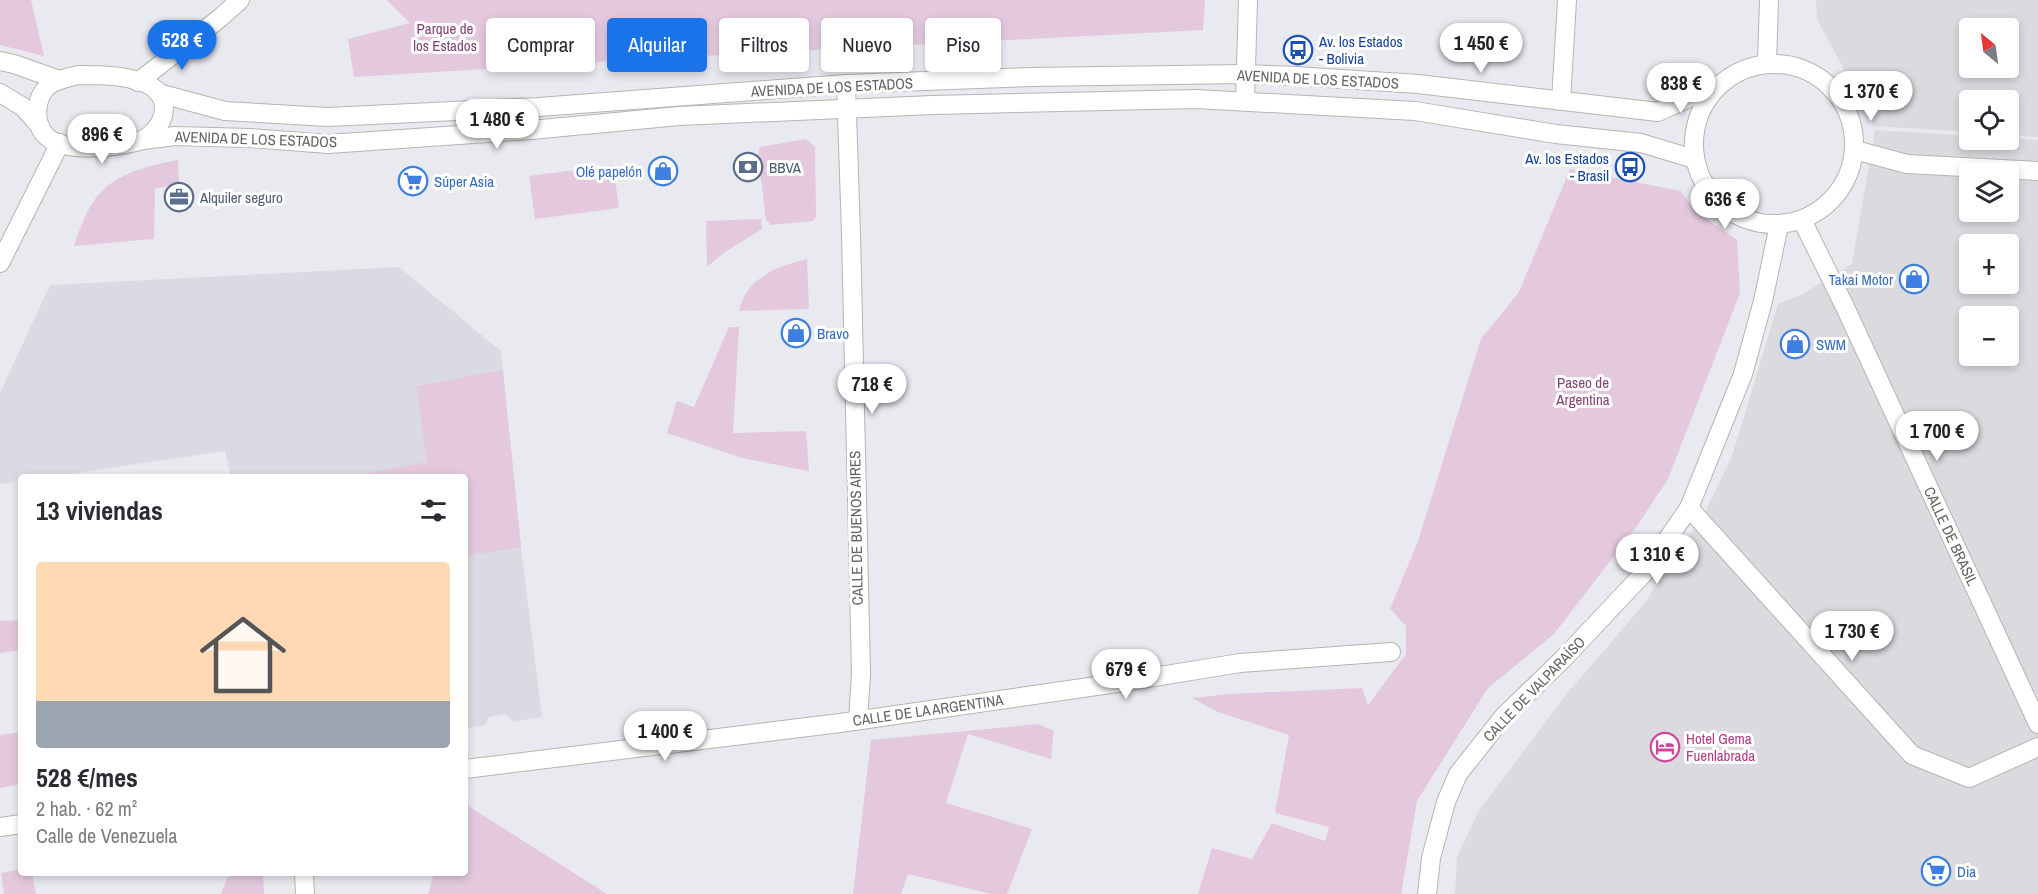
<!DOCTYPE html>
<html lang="es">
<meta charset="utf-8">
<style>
body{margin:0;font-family:"Archivo Narrow",sans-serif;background:#f2f2f3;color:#2b2b33;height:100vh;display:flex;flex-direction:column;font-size:22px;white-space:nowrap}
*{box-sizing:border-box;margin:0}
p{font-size:20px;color:#7c7c81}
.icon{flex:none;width:33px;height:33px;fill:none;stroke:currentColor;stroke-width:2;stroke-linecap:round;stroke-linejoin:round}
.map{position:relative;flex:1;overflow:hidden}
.details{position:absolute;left:18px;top:474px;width:450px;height:402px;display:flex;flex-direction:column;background:#fff;border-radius:6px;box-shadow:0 3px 9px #0003}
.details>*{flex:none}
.top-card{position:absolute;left:486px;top:18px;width:570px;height:54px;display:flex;gap:12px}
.needle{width:39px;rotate:331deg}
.controls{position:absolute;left:1959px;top:18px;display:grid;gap:12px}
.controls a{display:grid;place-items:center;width:60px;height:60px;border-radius:6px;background:#fff;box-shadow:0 3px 9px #0003;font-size:30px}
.price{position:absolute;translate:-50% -51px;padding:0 14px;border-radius:21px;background:#fff;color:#222;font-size:20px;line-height:39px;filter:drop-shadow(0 2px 3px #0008)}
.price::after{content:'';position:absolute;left:50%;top:36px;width:18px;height:14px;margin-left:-9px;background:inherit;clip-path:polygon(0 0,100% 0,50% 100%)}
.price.current{background:#1a73e8;color:#fff}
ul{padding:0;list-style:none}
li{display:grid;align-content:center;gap:12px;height:318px;padding:0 18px}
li+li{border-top:2px solid #e1e1e2}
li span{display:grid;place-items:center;height:186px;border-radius:6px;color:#555}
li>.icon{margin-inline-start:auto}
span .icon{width:108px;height:108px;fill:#fffc;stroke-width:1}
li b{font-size:26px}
h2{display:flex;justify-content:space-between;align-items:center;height:72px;padding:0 18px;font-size:26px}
.tag{padding:0 21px;border-radius:6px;background:#fff;box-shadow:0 3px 9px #0003;font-size:21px;line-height:54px}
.tag.current{background:#1a73e8;color:#fff}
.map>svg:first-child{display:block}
.industrial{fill:#dadadf;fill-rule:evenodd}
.education{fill:#dadae2}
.green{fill:#e4c9de}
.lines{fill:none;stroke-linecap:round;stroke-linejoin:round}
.minor-casing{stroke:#b6b5b1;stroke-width:20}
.tertiary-casing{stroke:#b6b5b1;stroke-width:20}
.minor{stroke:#fff;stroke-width:18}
.tertiary{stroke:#fff;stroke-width:18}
.labels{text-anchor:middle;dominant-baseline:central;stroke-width:6;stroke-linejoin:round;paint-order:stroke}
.park-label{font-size:15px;fill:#834272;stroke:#fff}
.transit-label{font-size:15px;fill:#164399;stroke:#fff;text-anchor:start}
.street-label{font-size:15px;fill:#676560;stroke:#fff}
.service-label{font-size:15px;fill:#4e5e75;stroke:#fff;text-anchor:start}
.shop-label{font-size:15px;fill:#366cbe;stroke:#fff;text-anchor:start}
.hotel-label{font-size:15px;fill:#b23c85;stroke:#fff;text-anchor:start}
</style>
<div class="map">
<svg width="2038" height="894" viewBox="0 0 2038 894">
<rect width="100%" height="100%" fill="#e9e9f0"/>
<!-- industrial -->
<g class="industrial">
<path d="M1816,0h222v137l-29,-2 -1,-35h-38l-1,32 -95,-6 -57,-107zM1970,28h38v40h-38z"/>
<path d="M1875,130l94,6 1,4 39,-2 29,2v754h-583l2,-37 21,-45 91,-121 74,-86 61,-91 28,-58 46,-152 25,-10 49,-30zM1970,172h38v40h-38zM1970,244h38v40h-38zM1970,316h38v40h-38z"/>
</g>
<!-- education -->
<polygon class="education" points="399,267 501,351 521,547 542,717 513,722 506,714 489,717 485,725 465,728 465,477 231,477 225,451 48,477 21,477 21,481 0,484 0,393 50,285"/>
<!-- green -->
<g class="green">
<polygon points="0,0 31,0 44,56 0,45"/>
<polygon points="387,0 1205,0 1203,30 662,58 354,77 348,39 410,23"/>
<polygon points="806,139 815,147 816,216 813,221 771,225 766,220 758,154 760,147"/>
<path d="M178,160l1,23 -24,6 -1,50 -80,7c6,-18 14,-41 27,-54 19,-20 51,-27 77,-32z"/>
<polygon points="613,165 619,208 535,219 529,176"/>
<polygon points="1570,169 1681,191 1694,210 1737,240 1740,293 1668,479 1637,526 1554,634 1488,688 1417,801 1401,894 1198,894 1212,848 1252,859 1272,823 1325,841 1329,827 1275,813 1289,735 1218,712 1192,698 1229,694 1362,688 1368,705 1406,654 1406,626 1390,609 1418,541 1481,339 1519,292"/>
<polygon points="761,219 762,229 725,252 707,267 706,221"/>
<path d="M807,259l2,50 -70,2c7,-33 38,-45 68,-52z"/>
<polygon points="729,327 739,327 733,433 806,431 809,471 742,458 667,433 677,401 694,407"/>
<polygon points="503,370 521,547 465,556 465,477 347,477 427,462 416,386"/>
<polygon points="21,620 21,650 0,653 0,621"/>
<polygon points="1038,724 1054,731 1051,759 968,734 946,803 1032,829 1007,894 991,894 908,874 901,894 853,894 871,740"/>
<polygon points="21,732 21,784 0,788 0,735"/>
<polygon points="465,804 607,894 428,894 434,873 465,873"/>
<polygon points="21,869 21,873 32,873 36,894 4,894 1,873"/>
<polygon points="239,873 263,873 264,894 221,894 227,878"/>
</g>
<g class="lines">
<!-- minor casing -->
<g class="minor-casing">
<g id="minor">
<polyline points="138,82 220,18 240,0"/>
<polyline points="846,84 851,234 861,674 858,720"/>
<polyline points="1245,101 1248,0"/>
<polyline points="1561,101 1567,0"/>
<polyline points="1855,150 1907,164 2038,171"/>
<polyline points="0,263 60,143"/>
<polyline points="1689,508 1912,755 1969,778 2038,747"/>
<polyline points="465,769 840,723 1117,683 1240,663 1391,652"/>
<polyline points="0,827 21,824"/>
<polyline points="304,873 305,894"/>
<polyline points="1427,894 1431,858 1446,802 1458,774 1504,716 1563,659 1644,573 1689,508 1743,374 1763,301 1779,225"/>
</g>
</g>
<!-- tertiary casing -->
<g class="tertiary-casing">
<g id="tertiary">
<polyline points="0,61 14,64 59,80"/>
<polyline points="1767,63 1769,0"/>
<circle cx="1774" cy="144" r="80"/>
<path d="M78,75c23,0 48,0 69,9 30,14 16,51 -11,58 -22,5 -72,12 -90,-6 -13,-13 -11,-38 2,-50 9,-7 20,-8 30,-11z"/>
<polyline points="0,93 23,107 40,126"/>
<polyline points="158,93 225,111 328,117 539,107 846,84 1031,77 1245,74 1296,76 1418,84 1658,112 1718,85"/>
<polyline points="143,140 175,136 250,138 328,144 531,130 679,116 933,105 1196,99 1415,111 1556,134 1641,143 1694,159"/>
<polyline points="1802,220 1845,307 2038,724"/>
</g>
</g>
<!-- minor -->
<use href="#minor" class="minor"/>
<!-- tertiary -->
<use href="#tertiary" class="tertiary"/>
</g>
<!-- icons -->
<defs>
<g id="bus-ring" transform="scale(1.5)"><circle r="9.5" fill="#fff" stroke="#1a4fb4" stroke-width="1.5"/><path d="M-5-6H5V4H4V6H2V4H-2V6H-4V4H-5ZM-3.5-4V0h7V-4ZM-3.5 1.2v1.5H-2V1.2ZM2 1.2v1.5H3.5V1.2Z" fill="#1a4fb4"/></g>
<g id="bank-ring" transform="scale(1.5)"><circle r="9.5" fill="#fff" stroke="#5c6f8a" stroke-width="1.5"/><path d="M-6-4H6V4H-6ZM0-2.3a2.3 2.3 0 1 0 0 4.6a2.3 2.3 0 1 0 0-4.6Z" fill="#5c6f8a"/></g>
<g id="shop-ring" transform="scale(1.5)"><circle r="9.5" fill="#fff" stroke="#3f7fe0" stroke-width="1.5"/><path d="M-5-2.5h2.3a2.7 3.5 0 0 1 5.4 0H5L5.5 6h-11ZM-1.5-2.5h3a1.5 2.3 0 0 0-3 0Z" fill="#3f7fe0"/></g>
<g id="supermarket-ring" transform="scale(1.5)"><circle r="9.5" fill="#fff" stroke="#3f7fe0" stroke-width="1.5"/><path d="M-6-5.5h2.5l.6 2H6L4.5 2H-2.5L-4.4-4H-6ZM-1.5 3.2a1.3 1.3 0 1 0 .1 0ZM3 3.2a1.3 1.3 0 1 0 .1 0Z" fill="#3f7fe0"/></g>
<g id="office-ring" transform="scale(1.5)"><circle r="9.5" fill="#fff" stroke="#5c6f8a" stroke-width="1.5"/><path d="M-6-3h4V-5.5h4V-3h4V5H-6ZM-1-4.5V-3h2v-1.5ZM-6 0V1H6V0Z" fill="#5c6f8a"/></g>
<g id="hotel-ring" transform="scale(1.5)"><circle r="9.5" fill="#fff" stroke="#d1479c" stroke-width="1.5"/><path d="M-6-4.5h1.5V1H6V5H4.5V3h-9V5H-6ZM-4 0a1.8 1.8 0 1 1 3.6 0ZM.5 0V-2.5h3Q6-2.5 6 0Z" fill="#d1479c"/></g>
</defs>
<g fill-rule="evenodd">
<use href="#bus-ring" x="1298" y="50"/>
<use href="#bank-ring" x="748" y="167"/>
<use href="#bus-ring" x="1630" y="167"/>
<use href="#shop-ring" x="663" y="171"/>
<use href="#supermarket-ring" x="413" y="181"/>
<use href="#office-ring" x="179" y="197"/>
<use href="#shop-ring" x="1914" y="279"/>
<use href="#shop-ring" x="796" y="333"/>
<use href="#shop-ring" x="1795" y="344"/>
<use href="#hotel-ring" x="1665" y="747"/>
<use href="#supermarket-ring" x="1936" y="871"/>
</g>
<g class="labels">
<!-- park labels -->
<g class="park-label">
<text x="445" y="28">Parque de<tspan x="445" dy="17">los Estados</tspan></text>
<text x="1583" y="382">Paseo de<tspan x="1583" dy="17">Argentina</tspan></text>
</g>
<!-- transit labels -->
<g class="transit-label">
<text x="1319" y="41">Av. los Estados<tspan x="1319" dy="17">- Bolivia</tspan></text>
<text x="1609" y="158" text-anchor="end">Av. los Estados<tspan x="1609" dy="17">- Brasil</tspan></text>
</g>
<!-- street labels -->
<g class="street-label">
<text transform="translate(1318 79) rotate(3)">AVENIDA DE LOS ESTADOS</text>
<text transform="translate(832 87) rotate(-3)">AVENIDA DE LOS ESTADOS</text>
<text transform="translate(256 139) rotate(2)">AVENIDA DE LOS ESTADOS</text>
<text transform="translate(856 528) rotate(-91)">CALLE DE BUENOS AIRES</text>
<text transform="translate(1951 536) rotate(65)">CALLE DE BRASIL</text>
<text transform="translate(1534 689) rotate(-46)">CALLE DE VALPARAÍSO</text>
<text transform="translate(928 710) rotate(-8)">CALLE DE LA ARGENTINA</text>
</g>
<!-- service labels -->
<g class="service-label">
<text x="769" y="167">BBVA</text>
<text x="200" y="197">Alquiler seguro</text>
</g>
<!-- shop labels -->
<g class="shop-label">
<text x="642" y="171" text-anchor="end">Olé papelón</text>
<text x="434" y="181">Súper Asia</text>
<text x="1893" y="279" text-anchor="end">Takai Motor</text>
<text x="817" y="333">Bravo</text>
<text x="1816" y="344">SWM</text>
<text x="1957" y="871">Dia</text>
</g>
<!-- hotel labels -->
<g class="hotel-label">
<text x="1686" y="738">Hotel Gema<tspan x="1686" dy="17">Fuenlabrada</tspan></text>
</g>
</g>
</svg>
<div class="controls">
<a><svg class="needle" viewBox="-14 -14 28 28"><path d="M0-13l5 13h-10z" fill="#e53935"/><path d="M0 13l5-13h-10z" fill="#7c7c81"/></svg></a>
<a><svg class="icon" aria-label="locate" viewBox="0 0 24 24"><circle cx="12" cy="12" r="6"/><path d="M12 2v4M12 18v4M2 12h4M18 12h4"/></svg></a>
<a><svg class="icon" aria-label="layers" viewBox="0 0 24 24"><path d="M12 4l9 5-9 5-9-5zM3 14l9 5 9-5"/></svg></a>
<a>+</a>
<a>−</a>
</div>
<b class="price current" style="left:182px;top:71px">528 €</b>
<b class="price" style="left:1481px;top:74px">1 450 €</b>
<b class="price" style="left:1681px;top:114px">838 €</b>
<b class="price" style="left:1871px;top:122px">1 370 €</b>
<b class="price" style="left:497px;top:150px">1 480 €</b>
<b class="price" style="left:102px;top:165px">896 €</b>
<b class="price" style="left:1725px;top:230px">636 €</b>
<b class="price" style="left:872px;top:415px">718 €</b>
<b class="price" style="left:1937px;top:462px">1 700 €</b>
<b class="price" style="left:1657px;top:585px">1 310 €</b>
<b class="price" style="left:1852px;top:662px">1 730 €</b>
<b class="price" style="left:1126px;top:700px">679 €</b>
<b class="price" style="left:665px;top:762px">1 400 €</b>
<div class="top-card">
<a class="tag">Comprar</a>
<a class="tag current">Alquilar</a>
<a class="tag">Filtros</a>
<a class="tag">Nuevo</a>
<a class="tag">Piso</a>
</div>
<section class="details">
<h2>13 viviendas<svg class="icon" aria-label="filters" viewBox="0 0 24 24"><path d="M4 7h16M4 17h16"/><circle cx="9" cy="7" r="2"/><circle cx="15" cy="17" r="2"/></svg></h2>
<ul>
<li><span style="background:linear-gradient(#ffd9b3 75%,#9aa5b1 0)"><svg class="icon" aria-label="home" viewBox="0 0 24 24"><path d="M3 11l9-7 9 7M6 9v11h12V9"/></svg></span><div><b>528 €/mes</b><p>2 hab. · 62 m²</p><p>Calle de Venezuela</p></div></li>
</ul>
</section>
</div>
